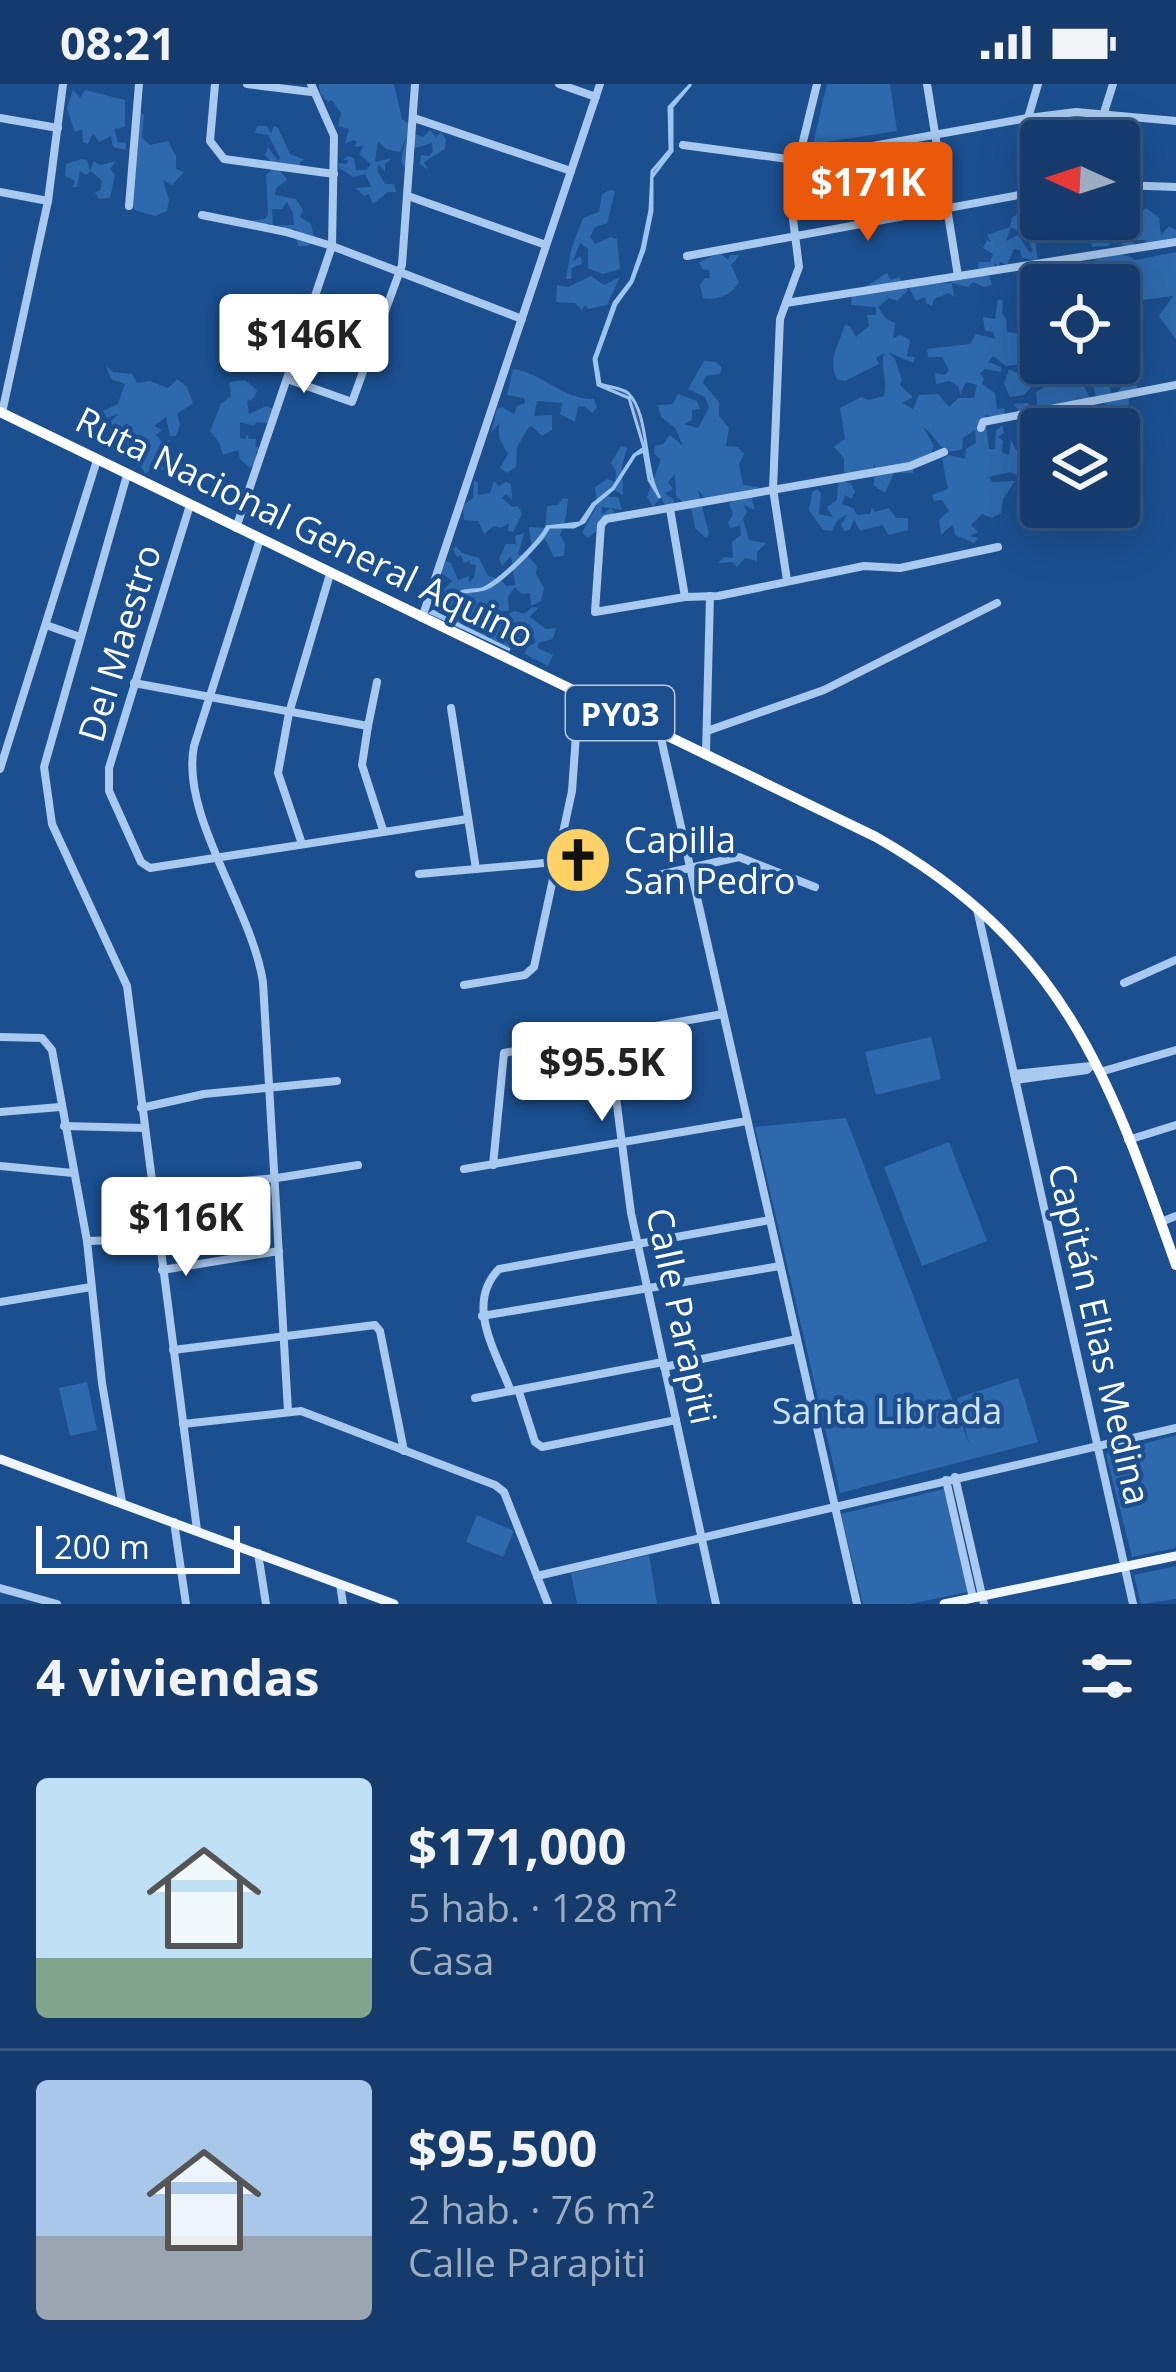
<!DOCTYPE html>
<html lang="es">
<meta charset="utf-8">
<style>
body{margin:0;font-family:"Open Sans",sans-serif;background:#1d4271;color:#f1f3f6;height:100vh;display:flex;flex-direction:column;font-size:45px;white-space:nowrap}
*{box-sizing:border-box;margin:0}
p{font-size:39px;color:#9dadc1}
.icon{flex:none;width:66px;height:66px;fill:none;stroke:currentColor;stroke-width:2;stroke-linecap:round;stroke-linejoin:round}
.map{position:relative;height:1520px;overflow:hidden}
.panel{display:flex;flex-direction:column;background:#143b6b;flex:1}
.panel>*{flex:none}
.needle{width:78px;rotate:273deg}
.buttons{position:absolute;left:1020px;top:36px;display:grid;gap:24px}
.buttons a{display:grid;place-items:center;width:120px;height:120px;border-radius:12px;background:#143b6b;box-shadow:0 12px 48px #0002,0 0 0 3px #33557e;font-size:60px}
.scale{position:absolute;left:36px;bottom:30px;width:204px;box-sizing:border-box;padding-left:12px;border:6px solid #fff;border-top:0;font-size:33px;line-height:42px;white-space:nowrap;color:#fff;-webkit-text-stroke:9px #1b4f8f;paint-order:stroke}
.price{position:absolute;translate:-50% -102px;padding:0 27px;border-radius:12px;background:#fff;color:#222;font-size:39px;line-height:78px;filter:drop-shadow(0 3px 6px #0008)}
.price::after{content:'';position:absolute;left:50%;top:72px;width:36px;height:27px;margin-left:-18px;background:inherit;clip-path:polygon(0 0,100% 0,50% 100%)}
.price.selected{background:#ea580c;color:#fff}
ul{padding:0;list-style:none}
li{display:flex;align-items:center;gap:36px;height:300px;padding:0 36px}
li+li{border-top:3px solid #33557e}
li span{display:grid;place-items:center;flex:none;width:336px;height:240px;border-radius:12px;color:#555}
li>.icon{margin-inline-start:auto}
span .icon{width:144px;height:144px;fill:#fffc;stroke-width:1}
li b{font-size:51px}
h2{display:flex;justify-content:space-between;align-items:center;height:144px;padding:0 36px;font-size:51px}
.status{display:flex;justify-content:space-between;align-items:center;height:84px;padding:0 60px;background:#143b6b;direction:ltr}
.status svg{height:33px;fill:currentColor}
.map>svg:first-child{display:block}
.green{fill:#2e69ad}
.water{fill:#3c6290;stroke:#9cc4f0;stroke-width:3}
.lines{fill:none;stroke-linecap:round;stroke-linejoin:round}
.minor{stroke:#a9c9ee;stroke-width:8}
.major{stroke:#f0f6ff;stroke-width:9}
.highway{stroke:#fff;stroke-width:10}
.labels{text-anchor:middle;dominant-baseline:central;stroke-width:9;stroke-linejoin:round;paint-order:stroke}
.shield{fill:#1b4f8f;stroke:#bbcadd;stroke-width:3}
.shield-label{font-size:33px;font-weight:bold;fill:#fff}
.street-label{font-size:36px;fill:#fff;stroke:#1b4f8f}
.poi-label{font-size:36px;fill:#fff;stroke:#1b4f8f;text-anchor:start}
.park-label{font-size:36px;fill:#cfe3fa;stroke:#1b4f8f}
</style>
<div class="status"><b>08:21</b><svg viewBox="0 0 49 12"><path d="M0 12V9h3v3zM5 12V6h3v6zM10 12V3h3v9zM15 12V0h3v12zM26 1h20v11H26zM47 4h2v5h-2z"/></svg></div>
<div class="map">
<svg width="1176" height="1520" viewBox="0 0 1176 1520">
<rect width="100%" height="100%" fill="#1b4f8f"/>
<!-- green -->
<g class="green">
<polygon points="319,0 394,0 402,35 409,40 411,49 423,53 430,46 436,53 441,48 446,55 445,65 424,78 428,86 420,80 421,71 429,72 433,67 432,59 412,65 405,85 401,77 406,54 400,68 386,65 378,57 375,78 392,74 385,80 385,88 378,80 378,88 385,100 394,100 396,108 388,108 373,120 369,110 364,112 356,104 371,103 365,90 353,93 338,83 339,79 347,80 348,76 343,76 348,72 354,74 356,86 366,86 371,80 359,70 363,62 354,63 357,58 353,56 345,60 349,45 338,42 341,29 332,16 328,18 320,9"/>
<polygon points="827,0 890,0 897,47 813,60"/>
<polygon points="73,6 80,14 85,6 125,16 125,43 114,45 118,58 126,59 126,66 113,63 111,52 99,58 93,49 88,60 83,58 82,45 75,48 67,24"/>
<path d="M140,28l4,3 -2,23 8,7 18,-4 8,15v13l8,3 -12,13 -9,-5 6,20 -2,11 -12,5 -21,-6c-4,-15 1,-25 1,-39 -1,-29 -3,-30 5,-59z"/>
<polygon points="257,42 267,42 271,49 274,42 278,44 290,70 305,76 300,78 300,83 280,86 287,96 276,104 275,111 296,115 303,126 300,133 311,140 314,153 309,162 298,162 295,144 292,146 278,141 294,141 293,129 287,118 282,125 272,125 273,141 268,139 266,143 251,137 265,135 268,130 266,91 275,83 265,71 268,63 278,77 280,74 268,51 255,49"/>
<polygon points="82,75 87,76 90,87 94,77 100,81 116,77 110,85 115,91 110,114 99,115 95,108 100,107 102,97 91,87 86,91 80,87 77,103 72,103 75,97 65,92 66,80"/>
<polygon points="610,106 615,107 607,139 595,143 590,153 595,160 610,153 617,155 620,185 603,190 588,184 588,165 580,159 573,177 581,172 582,180 572,184 571,195 566,195 571,166 583,134 599,128 602,110"/>
<polygon points="1137,122 1141,128 1146,124 1159,134 1161,151 1169,142 1176,146 1176,155 1146,161 1146,156 1131,156 1135,162 1125,162 1113,153 1108,162 1092,163 1089,144 1095,145 1094,156 1105,153 1101,142 1111,135 1120,139 1119,128 1124,125 1127,134 1134,133"/>
<polygon points="1021,129 1026,135 1017,143 1026,147 1021,149 1011,143 1006,157 1018,151 1030,169 1033,166 1029,158 1035,157 1038,177 1022,174 1020,166 1014,165 1007,181 1000,178 998,183 995,179 994,184 984,187 978,184 979,178 990,178 993,170 983,164 987,156 991,158 987,151 1010,143 1012,133"/>
<path d="M1176,168v88l-17,-24 14,-20 -32,4 -6,-38 -3,6 -19,-5 -14,5 -5,-7c7,-7 32,-10 41,-1z"/>
<path d="M720,169l8,7 2,-5h10l-9,10 8,17c-7,12 -21,19 -36,16l-3,-13 5,-7h5l-1,-8 -7,-1 -3,-7z"/>
<path d="M887,189l4,7 8,-3 9,13 -11,11 -8,-3 -11,9 8,12 9,4 -2,15 8,-3 9,5 -3,16 8,1 -2,6 -25,-11 7,7 7,21 -2,5 13,12 -11,6 11,6 6,-14 19,-1 11,13 9,-9h16l3,-13 -11,-3 -6,12 -2,-8 -9,-5 -13,3 -1,-11 10,2 4,-5 -7,-13h-14l-1,-8 43,-5 6,-10 19,5 -2,-7 -8,-1 -2,-14 12,2 3,-20 5,2 -1,13 4,4 1,14 16,3 9,-7 9,7v6l-8,3 -4,10 5,9 -6,4v9l6,8 -10,11 -14,2 -6,-13 5,-15 8,4 4,-9 -15,2 -13,-10 -5,6 13,5v5l-16,-3 -5,5 4,4 -2,6 13,9 2,16 7,-1 2,11 -21,-4 4,34h6l1,-18 6,-6 2,8 -6,4 5,4 -1,12 7,2 2,-15 5,10 13,-11 7,8 -1,10h6v13l-16,-1 -6,7 -9,-4 -21,5 3,5 23,-1 -12,18 -2,14 -9,5 -10,-4 -11,11 7,7 -8,4 8,2 -4,5 -19,-8 -2,-11 -12,11 -2,-15 10,-9 -7,-11 -8,1 -2,-6 16,-6 -6,-30 7,-4 16,4 1,-10 10,-6 -1,-13 -12,8 -1,11c-23,9 -23,-12 -39,-22l11,19 -3,8 -17,11 -1,8h-19l-9,20 -11,-7 1,-22 -5,9 -17,6 -9,-7v-14l-10,-11 11,-8 -5,-31 21,-11 8,3 15,-4c4,-15 -4,-31 0,-43l-8,5 3,6 -34,17 -8,-2c-10,-19 2,-35 8,-54l5,1 6,11 13,-11 -2,-11h9v-8l-25,-2 1,-10z"/>
<polygon points="988,189 992,201 984,203 973,198 968,203 952,199 954,213 949,209 934,215 932,222 926,219 925,213 916,217 909,204 914,200 952,199 953,195"/>
<polygon points="591,192 604,201 620,193 607,221 588,225 585,221 582,226 575,219 556,218 557,201 568,203"/>
<polygon points="704,277 716,278 722,284 720,290 706,292 703,299 719,318 719,332 729,344 726,362 738,363 744,370 739,380 743,401 758,403 752,416 755,426 744,421 747,428 743,435 749,456 766,459 757,468 757,477 745,474 737,483 732,478 718,479 724,473 733,474 732,458 741,451 740,441 731,444 728,439 733,430 729,420 734,416 705,414 698,406 709,450 706,454 695,444 692,427 676,412 675,390 668,398 673,405 665,410 674,415 674,421 666,423 661,413 653,423 647,413 661,375 654,370 655,362 663,360 670,351 683,362 675,344 661,333 658,321 673,320 678,310 697,317 700,325 692,326 692,336 684,340 698,344 709,323 705,313 688,305"/>
<polygon points="1086,279 1082,287 1074,282 1073,295 1081,296 1093,320 1100,321 1093,326 1091,335 1082,330 1075,340 1070,333 1076,324 1073,323 1066,333 1058,326 1052,329 1055,341 1070,345 1041,345 1041,355 1030,353 1029,347 1046,339 1036,337 1024,341 1018,336 1020,329 1014,320 1028,319 1032,327 1038,328 1036,308 1044,304 1039,294 1047,289 1048,281"/>
<polygon points="1102,279 1115,279 1109,296 1111,317 1122,302 1137,301 1137,308 1129,315 1128,329 1139,347 1127,358 1120,346 1124,331 1121,324 1117,322 1113,328 1104,330 1108,321 1097,317 1093,299"/>
<polygon points="106,282 113,288 132,290 137,299 150,297 168,304 177,295 187,303 193,319 177,330 180,341 176,352 170,352 166,333 154,342 162,346 156,351 163,359 170,356 167,387 154,384 145,390 140,380 129,378 122,368 117,370 106,364 107,354 102,354 114,347 111,337 118,330 107,334 103,327 118,320 125,300 111,295"/>
<path d="M513,285c30,4 50,31 81,30l3,8 -5,6 -8,-7 -6,1 -3,15 -15,-8 2,-11 -25,-2 -3,15 18,-1v15l-10,6 -10,-10 -4,2 -11,19 -1,20 -9,6 -7,-5 8,-14 -9,-16v-15l-8,10 6,-24 5,-2 12,7 3,-8 8,-3 -1,-5 -17,-3z"/>
<polygon points="245,296 257,306 253,315 247,317 249,330 266,322 274,325 270,339 257,338 253,342 240,338 240,354 245,355 247,350 249,355 256,355 255,363 262,364 256,368 257,376 250,384 240,375 238,366 223,371 219,358 210,347 221,320 231,312 229,298"/>
<polygon points="621,362 627,364 622,381 623,411 611,404 607,408 609,413 618,413 622,426 602,423 602,431 610,424 614,427 613,433 588,454 582,449 597,421 595,403 607,395 615,398 616,387 611,379"/>
<polygon points="474,396 478,399 478,411 490,409 494,397 499,402 506,398 511,400 512,416 506,410 502,414 512,423 518,422 522,430 513,448 508,447 509,439 501,444 494,442 484,450 478,437 464,436 463,421 473,414"/>
<polygon points="843,397 851,400 855,408 851,415 845,411 842,420 853,424 857,431 870,430 872,423 875,428 889,424 896,434 908,434 908,446 889,451 882,441 860,447 854,435 850,446 844,447 841,441 847,430 837,437 832,447 823,446 809,426 812,409 817,405 821,409 819,430 833,433 827,423 837,416 838,399"/>
<path d="M563,414l5,1c-2,17 -1,19 -8,36l5,9 -1,12 -10,1 -9,-18 -13,11 -3,-23 16,1 2,-22 11,-1z"/>
<polygon points="524,449 518,471 527,471 537,482 536,490 544,504 541,517 531,522 530,509 522,510 515,503 508,513 509,527 497,527 491,541 498,543 500,536 504,536 508,546 513,539 508,530 515,527 524,530 532,523 538,524 530,533 546,545 556,544 553,555 538,559 538,564 553,571 548,582 525,570 526,564 536,558 529,544 523,551 515,551 522,555 521,567 491,558 489,552 481,553 476,546 467,546 468,538 461,542 449,539 453,522 443,523 446,517 439,511 452,497 441,489 446,477 451,479 458,496 469,492 469,498 474,494 476,481 470,480 470,476 464,479 461,471 457,473 453,465 456,462 462,469 479,474 488,492 501,496 506,502 515,501 511,472 502,482 499,474 506,460 516,460 515,452"/>
<polygon points="931,953 941,995 876,1011 865,968"/>
<polygon points="846,1034 970,1362 957,1314 1018,1294 1038,1358 840,1409 755,1043"/>
<polygon points="949,1058 987,1157 922,1182 884,1083"/>
<polygon points="87,1298 97,1346 70,1352 59,1304"/>
<polygon points="1176,1351 1176,1464 1132,1473 1106,1370"/>
<polygon points="944,1405 968,1508 910,1520 863,1520 841,1430"/>
<polygon points="477,1431 514,1447 503,1473 466,1458"/>
<polygon points="649,1471 657,1520 577,1520 571,1489"/>
<polygon points="1176,1482 1176,1515 1141,1520 1134,1491"/>
</g>
<!-- water -->
<path class="water" d="M691,0l-19,23v44l-20,26v34l-8,39 -12,32 -16,22 -20,55 4,25c8,3 22,4 28,9 22,21 15,78 32,105l-11,-18 -5,-29 -9,4 -22,34 -18,15 -11,18 -10,5h-25c-9,17 -46,54 -62,61 -10,4 -20,2 -29,6 -9,5 -16,13 -24,18l76,38 -79,-37c11,-7 21,-18 33,-22 7,-2 14,0 20,-3 15,-7 56,-46 63,-61l33,-4 13,-19 20,-16 21,-33 10,-7 -15,-50 -31,-13 -4,-26 20,-56 17,-22 11,-32 8,-39 2,-39 18,-21 -1,-43z"/>
<g class="lines">
<!-- minor -->
<g class="minor">
<polyline points="215,0 210,57 224,75 334,90"/>
<polyline points="247,0 311,8"/>
<polyline points="559,0 596,13"/>
<polyline points="927,0 958,192"/>
<polyline points="1038,0 1028,34 1076,28 1176,37"/>
<polyline points="0,34 58,44"/>
<polyline points="414,34 571,87"/>
<polyline points="1095,57 1113,0"/>
<polyline points="683,61 795,76 1028,34"/>
<polyline points="1119,101 1176,103"/>
<polyline points="0,108 48,117"/>
<polyline points="408,112 546,161"/>
<polyline points="129,122 139,0"/>
<polyline points="202,131 286,148 332,162 522,235"/>
<polyline points="687,172 1041,107"/>
<polyline points="786,219 1176,158"/>
<polyline points="287,295 352,318 402,181 415,0"/>
<polyline points="2,329 48,117 63,0"/>
<polyline points="981,344 983,338 1176,301"/>
<polyline points="944,368 910,382 606,435 601,441 595,528 685,513 718,512 864,482 900,484 998,463"/>
<polyline points="127,391 44,683 52,740 127,902 197,1446"/>
<polyline points="190,421 109,684 109,707 141,778 150,784 468,735"/>
<polyline points="670,425 685,513"/>
<polyline points="236,444 332,162 334,52 311,0"/>
<path d="M260,455l-66,207c-14,69 58,163 69,236l25,429"/>
<polyline points="787,496 773,405 780,235 799,183 790,111 817,0"/>
<polyline points="422,534 600,0"/>
<polyline points="46,541 80,553"/>
<polyline points="134,599 368,642 377,598"/>
<polyline points="451,624 476,785"/>
<polyline points="368,642 362,681 383,746"/>
<polyline points="707,647 824,606 997,519"/>
<polyline points="660,650 857,1520"/>
<polyline points="706,669 710,512"/>
<polyline points="0,685 97,376"/>
<polyline points="302,760 278,689 289,629 330,490"/>
<polyline points="419,790 555,778"/>
<polyline points="658,791 739,773 815,803"/>
<polyline points="977,825 1133,1520"/>
<polyline points="1124,899 1176,876"/>
<polyline points="464,901 525,891 534,883 572,707 579,609"/>
<polyline points="608,952 631,1129 716,1520"/>
<polyline points="0,953 42,954 52,966 87,1157 102,1299 122,1418"/>
<polyline points="1100,988 1176,966"/>
<polyline points="1014,990 1091,982"/>
<polyline points="1015,996 1087,986 1091,982"/>
<polyline points="141,1024 204,1010 337,997"/>
<polyline points="0,1028 60,1023"/>
<polyline points="64,1042 144,1044"/>
<polyline points="1128,1056 1176,1041"/>
<polyline points="493,1081 504,969 723,930"/>
<polyline points="0,1082 73,1089"/>
<polyline points="464,1085 747,1037"/>
<polyline points="152,1105 277,1094 358,1081"/>
<polyline points="1161,1138 1176,1132"/>
<polyline points="87,1157 158,1155"/>
<polyline points="162,1186 279,1167"/>
<polyline points="0,1218 91,1203"/>
<polyline points="482,1232 780,1182"/>
<polyline points="173,1266 375,1241 380,1247 404,1367"/>
<polyline points="664,1283 797,1255"/>
<path d="M510,1305c-15,-39 -45,-85 -11,-120l271,-49"/>
<polyline points="519,1308 535,1358 542,1363 676,1336"/>
<polyline points="475,1314 663,1278"/>
<polyline points="183,1340 301,1327 495,1401 504,1408 548,1520"/>
<polyline points="955,1393 984,1520"/>
<polyline points="946,1396 973,1514"/>
<polyline points="174,1438 186,1520"/>
<polyline points="258,1469 266,1520"/>
<polyline points="537,1492 1176,1344"/>
<polyline points="340,1500 343,1520"/>
<polyline points="0,1504 57,1520"/>
</g>
<!-- major -->
<g class="major">
<polyline points="0,1375 394,1520"/>
<polyline points="944,1520 1176,1472"/>
</g>
<!-- highway -->
<path class="highway" d="M0,328l876,425c187,107 232,236 300,428"/>
</g>
<!-- icons -->
<defs>
<g id="church-disc" transform="scale(3.45)"><circle r="9.5" fill="#ffd166" stroke="#1b4f8f"/><path d="M-1.2-6h2.4v3.5h3.3v2.4h-3.3V6h-2.4V-.1h-3.3v-2.4h3.3Z" fill="#111"/></g>
</defs>
<g fill-rule="evenodd">
<use href="#church-disc" x="578" y="776"/>
</g>
<g class="labels">
<!-- shield labels -->
<rect class="shield" x="566" y="602" width="108" height="54" rx="9"/>
<g class="shield-label">
<text x="620" y="629">PY03</text>
</g>
<!-- street labels -->
<g class="street-label">
<text transform="translate(305 443) rotate(26)">Ruta Nacional General Aquino</text>
<text transform="translate(119 559) rotate(-73)">Del Maestro</text>
<text transform="translate(682 1232) rotate(78)">Calle Parapiti</text>
<text transform="translate(1100 1250) rotate(77)">Capitán Elias Medina</text>
</g>
<!-- poi labels -->
<g class="poi-label">
<text x="624" y="755">Capilla<tspan x="624" dy="41">San Pedro</tspan></text>
</g>
<!-- park labels -->
<g class="park-label">
<text x="887" y="1326">Santa Librada</text>
</g>
</g>
</svg>
<div class="buttons">
<a><svg class="needle" viewBox="-14 -14 28 28"><path d="M0-13l5 13h-10z" fill="#e53935"/><path d="M0 13l5-13h-10z" fill="#9dadc1"/></svg></a>
<a><svg class="icon" aria-label="locate" viewBox="0 0 24 24"><circle cx="12" cy="12" r="6"/><path d="M12 2v4M12 18v4M2 12h4M18 12h4"/></svg></a>
<a><svg class="icon" aria-label="layers" viewBox="0 0 24 24"><path d="M12 4l9 5-9 5-9-5zM3 14l9 5 9-5"/></svg></a>
</div>
<div class="scale">200 m</div>
<b class="price selected" style="left:868px;top:160px">$171K</b>
<b class="price" style="left:304px;top:312px">$146K</b>
<b class="price" style="left:602px;top:1040px">$95.5K</b>
<b class="price" style="left:186px;top:1195px">$116K</b>
</div>
<section class="panel">
<h2>4 viviendas<svg class="icon" aria-label="filters" viewBox="0 0 24 24"><path d="M4 7h16M4 17h16"/><circle cx="9" cy="7" r="2"/><circle cx="15" cy="17" r="2"/></svg></h2>
<ul>
<li><span style="background:linear-gradient(#bfe0f5 75%,#7fa58c 0)"><svg class="icon" aria-label="home" viewBox="0 0 24 24"><path d="M3 11l9-7 9 7M6 9v11h12V9"/></svg></span><div><b>$171,000</b><p>5 hab. · 128 m²</p><p>Casa</p></div></li>
<li><span style="background:linear-gradient(#a9c7e8 65%,#9aa5b1 0)"><svg class="icon" aria-label="home" viewBox="0 0 24 24"><path d="M3 11l9-7 9 7M6 9v11h12V9"/></svg></span><div><b>$95,500</b><p>2 hab. · 76 m²</p><p>Calle Parapiti</p></div></li>
</ul>
</section>
